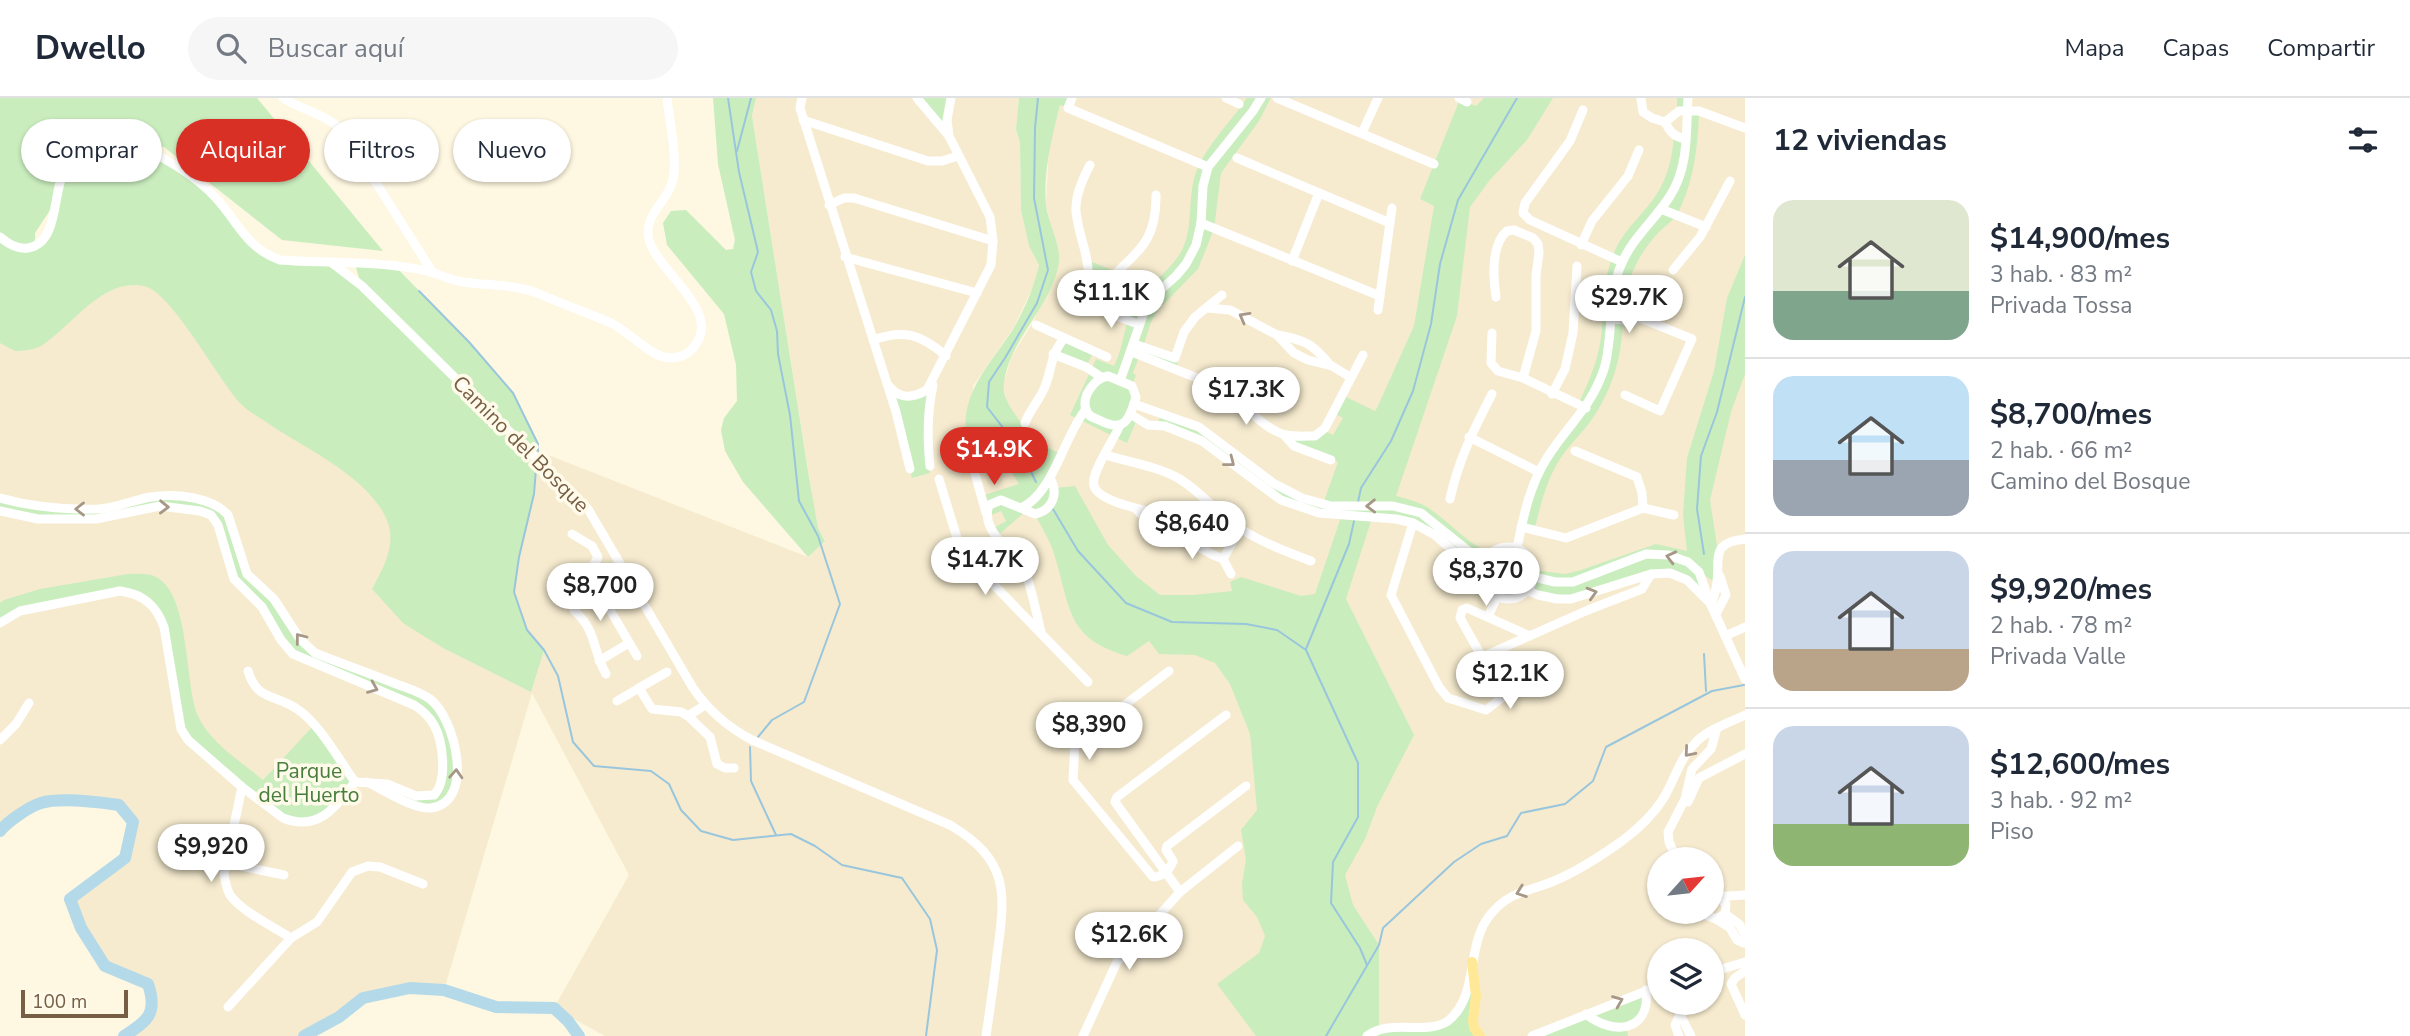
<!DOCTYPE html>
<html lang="es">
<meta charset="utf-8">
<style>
body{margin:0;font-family:"Nunito Sans",sans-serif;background:#f6f6f7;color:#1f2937;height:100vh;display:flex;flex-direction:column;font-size:26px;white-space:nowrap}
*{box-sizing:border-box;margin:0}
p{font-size:23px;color:#747a83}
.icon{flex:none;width:38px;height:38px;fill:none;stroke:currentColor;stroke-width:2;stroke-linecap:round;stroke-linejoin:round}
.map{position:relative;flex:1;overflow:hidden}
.sheet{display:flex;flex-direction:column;background:#fff;width:665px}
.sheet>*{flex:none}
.hud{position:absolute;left:21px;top:21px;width:665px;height:63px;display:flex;gap:14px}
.needle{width:46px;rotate:63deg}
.fabs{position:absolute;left:1647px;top:749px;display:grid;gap:14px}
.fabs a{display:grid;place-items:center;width:77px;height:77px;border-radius:50%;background:#fff;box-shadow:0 2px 5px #0004;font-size:35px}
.scale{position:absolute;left:21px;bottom:18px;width:107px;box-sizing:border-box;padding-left:7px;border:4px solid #775f46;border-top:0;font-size:19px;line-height:24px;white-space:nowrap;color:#775f46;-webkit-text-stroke:5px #fffae9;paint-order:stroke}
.price{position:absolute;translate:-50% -60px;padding:0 16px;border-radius:24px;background:#fff;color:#222;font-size:23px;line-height:46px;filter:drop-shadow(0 2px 4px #0008)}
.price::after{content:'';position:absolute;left:50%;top:42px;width:21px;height:16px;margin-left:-10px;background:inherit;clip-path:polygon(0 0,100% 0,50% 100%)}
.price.active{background:#d93025;color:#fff}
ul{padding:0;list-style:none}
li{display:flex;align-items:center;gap:21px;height:175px;padding:0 28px}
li+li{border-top:2px solid #e0e1e3}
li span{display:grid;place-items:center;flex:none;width:196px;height:140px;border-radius:21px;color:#555}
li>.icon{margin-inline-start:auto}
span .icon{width:84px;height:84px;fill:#fffc;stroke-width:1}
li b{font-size:30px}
h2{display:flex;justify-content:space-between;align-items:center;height:84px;padding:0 28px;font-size:30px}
.pill{padding:0 24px;border-radius:32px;background:#fff;box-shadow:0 2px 5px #0004;font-size:24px;line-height:63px}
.pill.active{background:#d93025;color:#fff}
header{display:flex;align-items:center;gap:42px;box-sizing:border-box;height:98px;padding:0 35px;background:#fff;border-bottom:2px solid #e0e1e3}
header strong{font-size:33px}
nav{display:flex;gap:38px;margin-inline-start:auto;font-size:24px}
.search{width:490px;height:63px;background:#f6f6f7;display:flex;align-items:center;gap:18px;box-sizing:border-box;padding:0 24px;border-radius:38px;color:#747a83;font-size:26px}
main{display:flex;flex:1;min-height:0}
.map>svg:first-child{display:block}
.residential{fill:#f6ebcf;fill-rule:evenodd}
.green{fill:#caedbe;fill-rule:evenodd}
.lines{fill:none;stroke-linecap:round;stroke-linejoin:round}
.stream{stroke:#99c6dc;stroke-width:2}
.river{stroke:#b4d9e9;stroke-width:12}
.minor{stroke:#fff;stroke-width:9}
.major{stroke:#ffe997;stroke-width:10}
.oneway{stroke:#a79787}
.labels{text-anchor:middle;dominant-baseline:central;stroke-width:7;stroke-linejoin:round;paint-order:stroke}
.street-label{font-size:21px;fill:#775f46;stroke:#fffae9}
.park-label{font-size:21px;fill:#457e3d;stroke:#fffae9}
</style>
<header>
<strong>Dwello</strong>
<div class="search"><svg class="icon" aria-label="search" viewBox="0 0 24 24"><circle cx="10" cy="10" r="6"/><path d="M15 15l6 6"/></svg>Buscar aquí</div>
<nav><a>Mapa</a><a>Capas</a><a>Compartir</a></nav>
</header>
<main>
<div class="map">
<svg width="1745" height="938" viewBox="0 0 1745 938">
<rect width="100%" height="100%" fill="#fef7e1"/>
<!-- residential -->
<path class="residential" d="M756,0h263l-3,31 4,14 1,67 8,36 10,19 -4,17 -21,45 -41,59 -5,64 4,9 51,-31 -16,-26 -4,-17 8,-27 23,-38 25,-59 -13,-57 3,-57 13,-49h683v938h-1140l-51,-28 75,-133 -97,-182 -88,297 -34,-2 -47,10 -24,19 -35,19h-180l21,-14 9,-21 -6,-17 -43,-18 -24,-38 -11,-29 55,-41 8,-36 -14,-17 -29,-4 -49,2 -35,21 -6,7v-672l35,86 209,-10 293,222 1,-6 270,106 17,-17 -7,-12 -4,-21 -62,-391zM1659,761h53v53h-53zM1659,852h53v53h-53z"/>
<!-- green -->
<g class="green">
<path d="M0,0h257l126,153 -101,-11 -118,-93 -66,-11 -10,16 40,-8 24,9 52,33 62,69 66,8 29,22 -6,-21 40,2 74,76 44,51 25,51 -4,50 -15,63 -5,35 13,38 17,20 -13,42 -88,-44 -40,-25 -31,-34c13,-24 27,-49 12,-75 -20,-38 -77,-65 -112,-88 -10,-7 -22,-13 -31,-22 -22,-23 -70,-113 -97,-118 -43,-8 -71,40 -103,60 -8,4 -18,5 -26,5l-15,-8zM58,100l-12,38 -11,10v-13z"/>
<polygon points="713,0 756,0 752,18 809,379 818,430 825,443 808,459 743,384 725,353 721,332 724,320 737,303 736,267 724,216 667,147 663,125 671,113 686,112 726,152 733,151 735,142 718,66"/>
<polygon points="917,0 951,0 949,38"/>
<path d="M1019,0h53l-4,10 -8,-3c-8,32 -17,67 -14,100 2,17 15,41 13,57 -7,45 -50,77 -55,121 -2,13 6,24 13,34 11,18 25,29 44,37l-11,24 5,10 20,-2 33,59 28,31 24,19h33l39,-4 -2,-9 11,-5 60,19 14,-2 26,-77 -43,-10 -86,-59 -55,-24 4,-9 26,6 86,62 50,21 15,-42 -26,-9 -26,-17 29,1 8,-7 10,5 10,-17 -10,-5 9,-18 33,16 2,-3 37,-82 20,-120 -14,-7 40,-100 16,7 8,-8h69l-26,42 -38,41 -19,26 -13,109 -61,180c11,3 21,5 31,11 22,14 38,35 63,46 19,-12 37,-4 44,17l31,4 16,-4 75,-26 31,7 -4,-36 4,-57 27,-87 13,-73 18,-43v119l-14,38 -21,88 8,52 -5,29 -12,-8 5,14 -7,4 -29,-18 -99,26 -43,-8c-25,16 -43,7 -47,-21l-57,-42 -52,-10 -26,81 68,136 -37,72 -12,32 -20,36 8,30 26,40v85h50l26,-15 17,-53 1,58 7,16h-224l-39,-52 42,-31 6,-17 -8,-19 -14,-17 -1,-16 4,-25 -5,-29 16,-20 -7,-76 -20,-50 -15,-21 -20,-8 -36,-1 -10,-13 -22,15c-62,-18 -56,-49 -73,-102 -4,-14 -13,-27 -19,-40l-9,-3 -30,26 -4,-8 14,-8 -5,-10 -14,6 -6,-21 38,-12 -10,-16 -2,-21 -36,13c-18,-59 11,-85 41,-129 12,-20 22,-44 27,-66l-10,-19 -8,-36 -1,-67 -4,-14z"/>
<path d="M1247,0h24l-12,23 -38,52 -7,56 -16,40 -40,41 -7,12 -8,25 33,14 3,7 -40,-11 -6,16 3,2 -4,11 3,6 -5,22 8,3 -11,26 -57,-28 26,-56 18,7c10,-19 9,-39 18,-56 12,-25 39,-37 51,-62 10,-22 5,-46 11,-69 9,-32 35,-54 53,-81z"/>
<path d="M1677,0h11l-1,13h12c-1,35 -5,70 -21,102 -4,7 -13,13 -19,19 -21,22 -33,48 -36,78l-9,-3 -1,12 10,1c-1,39 -12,75 -36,106 -10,12 -22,24 -30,38 -12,21 -17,44 -23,67l-13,-4 18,-55 46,-63 -7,-4c9,-20 18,-39 22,-61 6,-35 0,-61 16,-96 10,-21 30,-36 42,-56 10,-16 15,-38 16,-57l12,4 1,-28h-8l-2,-4z"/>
<polygon points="1087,162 1117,174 1095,209 1082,205"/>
<polygon points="1064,240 1094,253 1086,269 1053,256"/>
<polygon points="891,292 903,298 927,292 927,337 930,375 912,380"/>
<polygon points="165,398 222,410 242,465 274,501 307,549 431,602 454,646 453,693 432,710 367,684 416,698 441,690 438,642 422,613 293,556 269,518 241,489 211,417 173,409 106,420 38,421 0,413 0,400 96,411"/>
<path d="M128,476c9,0 18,-1 26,2 37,15 30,108 44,140 12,27 44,46 65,64l51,-55 41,57 -37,38 -24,3 -106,-83 -29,-126 -27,-21 -112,18 -20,12v-20l4,-3 36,-11z"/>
<polygon points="1646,892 1647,904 1627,932 1628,938 1532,938"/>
</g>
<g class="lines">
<!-- stream -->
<g class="stream">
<polyline points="728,0 739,74 758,154 751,174 756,193 771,212 777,233 778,256 790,317 799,403 818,438 840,506 804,604 772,622 758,639"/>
<polyline points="737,53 751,0"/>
<polyline points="419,193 469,244 513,295 538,346 538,353"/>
<polyline points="536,371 534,396 519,459 514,494 527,532 544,552 558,578 573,644 594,668 651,673 669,686 681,712 701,733 733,742 791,736 815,748 842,767 902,780 930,821 937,852 926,938"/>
<polyline points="1036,384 1021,353 987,309 989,284 1005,260 1037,205 1048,172 1034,100 1035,30 1038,0"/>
<polyline points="1358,404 1361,390 1391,343 1413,293 1431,226 1440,166 1458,102 1517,0"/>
<polyline points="1053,411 1078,453 1126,505 1172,524 1246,526 1277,532 1306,552 1358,665 1358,719 1333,764 1331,805 1360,850 1367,867"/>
<polyline points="1704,456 1697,411 1701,358 1717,314 1745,199"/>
<polyline points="1306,551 1349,446 1354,423"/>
<polyline points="1704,556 1706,593"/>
<polyline points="750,649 751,683 776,737"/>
<polyline points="1326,938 1379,847 1383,830 1454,764 1481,746 1507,738 1521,715 1565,706 1593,683 1606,649 1712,593 1744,587"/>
</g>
<!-- river -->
<g class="river">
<path d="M0,733c7,-9 30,-25 41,-28 20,-6 57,-1 78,2l14,17 -8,36 -55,41 11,29 24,38 43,18c10,29 0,37 -24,52"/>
<polyline points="304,938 339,919 363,900 410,890 444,892 496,909 554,910 568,923 579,938"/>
</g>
<!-- minor -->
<g class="minor">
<path d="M283,0c21,13 43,16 61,34l89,141"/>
<polyline points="802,0 800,10 896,314 910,371"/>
<polyline points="917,0 949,38"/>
<polyline points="1072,0 1068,10 1208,69"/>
<polyline points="1226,0 1239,6"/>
<polyline points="1277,0 1434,66"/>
<polyline points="1459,0 1467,4"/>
<polyline points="1641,0 1643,14 1652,20 1665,24"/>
<polyline points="1583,12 1570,43 1525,105 1523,115 1530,122 1622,164"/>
<polyline points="803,22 928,63 942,63 958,58"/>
<polyline points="1362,35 1378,0"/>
<path d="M1686,41c-12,-2 -16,-7 -21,-17l14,-11h20l46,17"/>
<polyline points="1237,60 1390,125"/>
<path d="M1090,67c-7,13 -15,32 -14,47 4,35 21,52 6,91l56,21"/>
<polyline points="829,107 844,100 854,100 993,143"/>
<polyline points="1661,111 1706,129"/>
<polyline points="1201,125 1380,198"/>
<path d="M0,139c8,7 17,13 28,11 32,-5 24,-58 37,-78 8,-12 25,-22 39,-25 8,-1 20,-2 27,0 29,8 65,31 85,53 23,25 30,50 64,62 38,3 78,1 117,6 12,2 25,3 36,7 11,3 20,8 31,9 26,4 53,2 78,13 22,10 46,18 69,28 17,8 36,30 53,34 13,3 25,-2 32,-13 24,-35 -38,-72 -47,-104 -6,-25 17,-37 23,-57 7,-22 -3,-62 -5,-85"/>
<polyline points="1581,147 1592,123 1628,78 1639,52"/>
<polyline points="845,159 977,195"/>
<polyline points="1292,163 1319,95"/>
<path d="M332,165l30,23 226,223 105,179c16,23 34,39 59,52l198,85c59,35 56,67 47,130 -3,27 -7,54 -11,81"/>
<polyline points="1673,172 1700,139 1730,83"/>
<path d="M1496,199c-3,-19 -5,-53 11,-66l7,-1 19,8 5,6 1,9 -3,22v56l-13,47"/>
<path d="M1095,209c18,-52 62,-44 61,-112"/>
<polyline points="1613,209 1692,241 1660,313 1625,297"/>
<polyline points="1208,210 1230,212 1277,237 1294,255 1308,262 1332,268 1350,279"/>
<polyline points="1378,212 1392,110"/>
<polyline points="1612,221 1633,223 1638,220"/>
<polyline points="1036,227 1107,259"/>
<polyline points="1492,235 1491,265 1498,273 1523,280 1586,310"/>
<path d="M1278,237c27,5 35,9 52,30"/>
<path d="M873,242c31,-11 48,-6 73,16"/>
<polyline points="1134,246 1175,260 1184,234 1195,219 1222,197"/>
<path d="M1132,254l85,34c22,12 46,44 69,49 9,2 20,1 29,1l10,-8 38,-73"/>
<polyline points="1053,256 1086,269 1101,279"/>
<path d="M1108,278l24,10 4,11c-7,24 -12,36 -37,23 -6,-2 -11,-4 -13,-10 -5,-14 9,-32 22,-34z"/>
<polyline points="1120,283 1148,203 1176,178 1186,166 1196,147 1201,125 1203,88 1208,69 1253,13 1261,0"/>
<path d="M889,288c11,14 24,12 38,4l64,-125 2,-24 -3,-24 -41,-81 -2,-16 4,-22"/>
<polyline points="1552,296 1565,271 1573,235 1577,168"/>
<polyline points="1134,306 1199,329 1273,385 1302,400 1331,408 1393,408 1421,415 1471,455 1534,479 1555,484 1573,484 1646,456 1668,457 1688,464 1699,474 1711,507 1745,581"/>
<polyline points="1130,316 1148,327 1165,328 1202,343 1281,402 1319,415 1396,421 1413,425 1435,437 1468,466 1538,497 1557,501 1571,501 1651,476 1670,475 1687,482 1708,503"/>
<path d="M1025,325c5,-14 17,-26 21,-39 7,-20 4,-27 18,-46"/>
<path d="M1119,329c-5,13 -29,46 -25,59 5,16 49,23 63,28 9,4 14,10 21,17 14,12 28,22 45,28l8,15"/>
<polyline points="1284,337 1294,348 1331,362"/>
<polyline points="1469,339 1539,374"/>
<polyline points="1575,353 1637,379 1642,395 1643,410"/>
<path d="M1105,357c24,7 51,11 73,23 24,14 40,37 63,51 22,14 46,23 70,32"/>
<path d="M930,368c-3,-28 -3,-53 3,-81"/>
<polyline points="974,372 986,415"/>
<polyline points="939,381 961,453 1088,584"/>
<path d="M0,400c33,9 63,12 98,11 18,-1 35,-9 53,-12 24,-4 61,0 77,18l19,59 27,25 26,40 15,14c25,10 51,19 76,29 12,5 28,9 39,17 25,19 46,103 1,109 -17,2 -49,-19 -64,-26"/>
<path d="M1450,401c8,-38 24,-70 42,-105"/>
<path d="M1021,410c32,-14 43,-72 65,-99"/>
<path d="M1136,411c13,15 23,19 42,22"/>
<path d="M0,413l38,8h58l64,-13 40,5 11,4 7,10 16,54 28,28 19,33 12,14 121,51c8,5 15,11 20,20 9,16 14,56 0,70l-18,1 -29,-12 -32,-2"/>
<polyline points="1413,425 1391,497 1439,589 1448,600 1486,612 1516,589"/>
<polyline points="1521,429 1566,440 1643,410 1674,417"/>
<path d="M572,436l20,12 6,11 -24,44v9c24,23 17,37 32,64"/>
<circle cx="1508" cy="475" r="26"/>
<path d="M1517,450c6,-30 13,-64 30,-90 20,-32 44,-50 57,-89 10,-33 3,-72 17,-104 11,-27 34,-45 49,-69 19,-29 16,-65 18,-98"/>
<polyline points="1223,461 1240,431"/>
<polyline points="589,476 637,558"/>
<path d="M1711,507c2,-6 4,-11 5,-17 6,-27 -9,-45 29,-49"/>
<polyline points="1716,516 1726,497 1720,478"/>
<polyline points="1488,519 1497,499"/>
<path d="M0,525l20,-12 100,-20c23,3 36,14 44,36l17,102 7,11 54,47 41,31c35,14 52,-10 72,-36"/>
<path d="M1041,534c-5,-20 -9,-42 -16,-61 -10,-21 -46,-38 -36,-66l12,-5 34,14c18,-4 24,-21 15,-36"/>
<polyline points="1530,538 1467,510 1462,512 1460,520 1482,559 1588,512 1642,491 1651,476"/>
<polyline points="1725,538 1745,529"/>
<polyline points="599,563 629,545"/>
<path d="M248,573c9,30 27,23 49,38 22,14 42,51 58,73"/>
<path d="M1169,573l-94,72 -2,37 80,97c9,0 17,-7 20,-16l-7,-11 1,-4 79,-60"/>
<polyline points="667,574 639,590 652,611 681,614 688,618"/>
<polyline points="617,603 639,590"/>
<polyline points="705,607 688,618 710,639 717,666 725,670 734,670"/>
<polyline points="0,642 16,626 29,605"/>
<path d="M242,689l-18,86c1,8 2,15 6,22 11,16 44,32 61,43"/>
<polyline points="1688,704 1699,680 1745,656"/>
<polyline points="1677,761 1669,744 1668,734 1685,701 1692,671 1711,651 1717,630"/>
<polyline points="226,765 284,777"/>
<polyline points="1180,794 1115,704 1117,699 1226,617"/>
<polyline points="1712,799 1745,797"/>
<polyline points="1705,814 1708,818 1716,821 1725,816 1726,806 1718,799"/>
<polyline points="1725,816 1739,826 1745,837"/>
<polyline points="1716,821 1730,830 1737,842 1744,845"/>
<polyline points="1745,873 1735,880 1731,886 1745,917"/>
<polyline points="1712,874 1745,864"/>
<polyline points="1674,905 1691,938"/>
<polyline points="228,909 291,840 317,824 352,774 368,768 380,769 423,786"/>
<path d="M1586,916c27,22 65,18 60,-24"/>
<polyline points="1083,938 1117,864 1180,794 1238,748"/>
<path d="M1367,938c25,-18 58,0 81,-15 32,-26 17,-75 42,-106 19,-24 38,-23 64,-34 24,-10 47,-25 68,-40 16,-12 31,-26 41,-42 13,-21 16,-41 35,-59 12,-11 32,-18 47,-25"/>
<polyline points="1532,938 1659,888"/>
<polyline points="1679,938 1675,927 1680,917"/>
</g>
<!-- major -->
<polyline class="major" points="1472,864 1476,898 1473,922 1474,930 1480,938"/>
</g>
<!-- one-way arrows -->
<defs><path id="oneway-chevron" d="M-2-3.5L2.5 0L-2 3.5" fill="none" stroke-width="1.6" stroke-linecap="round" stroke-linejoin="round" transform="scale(1.75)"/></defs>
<g class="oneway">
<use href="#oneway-chevron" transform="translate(1244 219) rotate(-151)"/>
<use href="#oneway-chevron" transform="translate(1230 364) rotate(38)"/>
<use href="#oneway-chevron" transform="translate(1371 408) rotate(179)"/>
<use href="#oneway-chevron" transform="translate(164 409) rotate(1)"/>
<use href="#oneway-chevron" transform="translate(80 411) rotate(180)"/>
<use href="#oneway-chevron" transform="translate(1671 459) rotate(-166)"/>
<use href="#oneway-chevron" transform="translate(1592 495) rotate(-16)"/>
<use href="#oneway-chevron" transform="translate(300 540) rotate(-128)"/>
<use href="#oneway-chevron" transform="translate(373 590) rotate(22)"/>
<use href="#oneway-chevron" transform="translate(1689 654) rotate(131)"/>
<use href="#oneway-chevron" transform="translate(456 676) rotate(-87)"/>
<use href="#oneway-chevron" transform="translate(1521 794) rotate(160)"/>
<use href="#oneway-chevron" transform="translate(1618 903) rotate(-22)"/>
</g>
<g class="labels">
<!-- street labels -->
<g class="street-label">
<text transform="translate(521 346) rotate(45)">Camino del Bosque</text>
</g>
<!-- park labels -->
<g class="park-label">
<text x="309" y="673">Parque<tspan x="309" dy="24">del Huerto</tspan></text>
</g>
</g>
</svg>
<div class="fabs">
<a><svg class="needle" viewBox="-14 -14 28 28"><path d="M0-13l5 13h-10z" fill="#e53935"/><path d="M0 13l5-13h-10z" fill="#747a83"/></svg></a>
<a><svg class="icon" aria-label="layers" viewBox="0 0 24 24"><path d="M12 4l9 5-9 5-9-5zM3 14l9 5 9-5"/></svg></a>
</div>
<div class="scale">100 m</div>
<b class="price" style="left:1111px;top:232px">$11.1K</b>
<b class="price" style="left:1629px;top:237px">$29.7K</b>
<b class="price" style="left:1246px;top:329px">$17.3K</b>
<b class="price active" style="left:994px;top:389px">$14.9K</b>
<b class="price" style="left:1192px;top:463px">$8,640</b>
<b class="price" style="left:985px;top:499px">$14.7K</b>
<b class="price" style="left:1486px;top:510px">$8,370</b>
<b class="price" style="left:600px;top:525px">$8,700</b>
<b class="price" style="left:1510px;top:613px">$12.1K</b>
<b class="price" style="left:1089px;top:664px">$8,390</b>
<b class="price" style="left:211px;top:786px">$9,920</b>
<b class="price" style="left:1129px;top:874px">$12.6K</b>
<div class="hud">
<a class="pill">Comprar</a>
<a class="pill active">Alquilar</a>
<a class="pill">Filtros</a>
<a class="pill">Nuevo</a>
</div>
</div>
<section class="sheet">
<h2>12 viviendas<svg class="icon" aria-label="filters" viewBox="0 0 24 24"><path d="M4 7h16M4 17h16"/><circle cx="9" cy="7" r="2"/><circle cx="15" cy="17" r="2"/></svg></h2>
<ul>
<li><span style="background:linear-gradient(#dfe7d0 65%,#7fa58c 0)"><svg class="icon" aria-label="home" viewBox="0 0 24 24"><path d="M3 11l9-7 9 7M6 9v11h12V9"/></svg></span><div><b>$14,900/mes</b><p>3 hab. · 83 m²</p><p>Privada Tossa</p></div></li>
<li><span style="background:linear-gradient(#bfe0f5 60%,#9aa5b1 0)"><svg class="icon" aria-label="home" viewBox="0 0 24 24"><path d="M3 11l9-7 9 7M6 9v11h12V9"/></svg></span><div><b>$8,700/mes</b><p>2 hab. · 66 m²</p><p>Camino del Bosque</p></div></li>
<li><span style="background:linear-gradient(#c9d6e8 70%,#b9a48a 0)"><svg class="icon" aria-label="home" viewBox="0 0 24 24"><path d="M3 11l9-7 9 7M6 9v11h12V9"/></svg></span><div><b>$9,920/mes</b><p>2 hab. · 78 m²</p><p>Privada Valle</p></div></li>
<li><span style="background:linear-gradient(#c9d6e8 70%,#8fb573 0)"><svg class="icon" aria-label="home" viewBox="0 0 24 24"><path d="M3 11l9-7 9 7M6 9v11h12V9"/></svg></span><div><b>$12,600/mes</b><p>3 hab. · 92 m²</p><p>Piso</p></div></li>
</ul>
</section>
</main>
